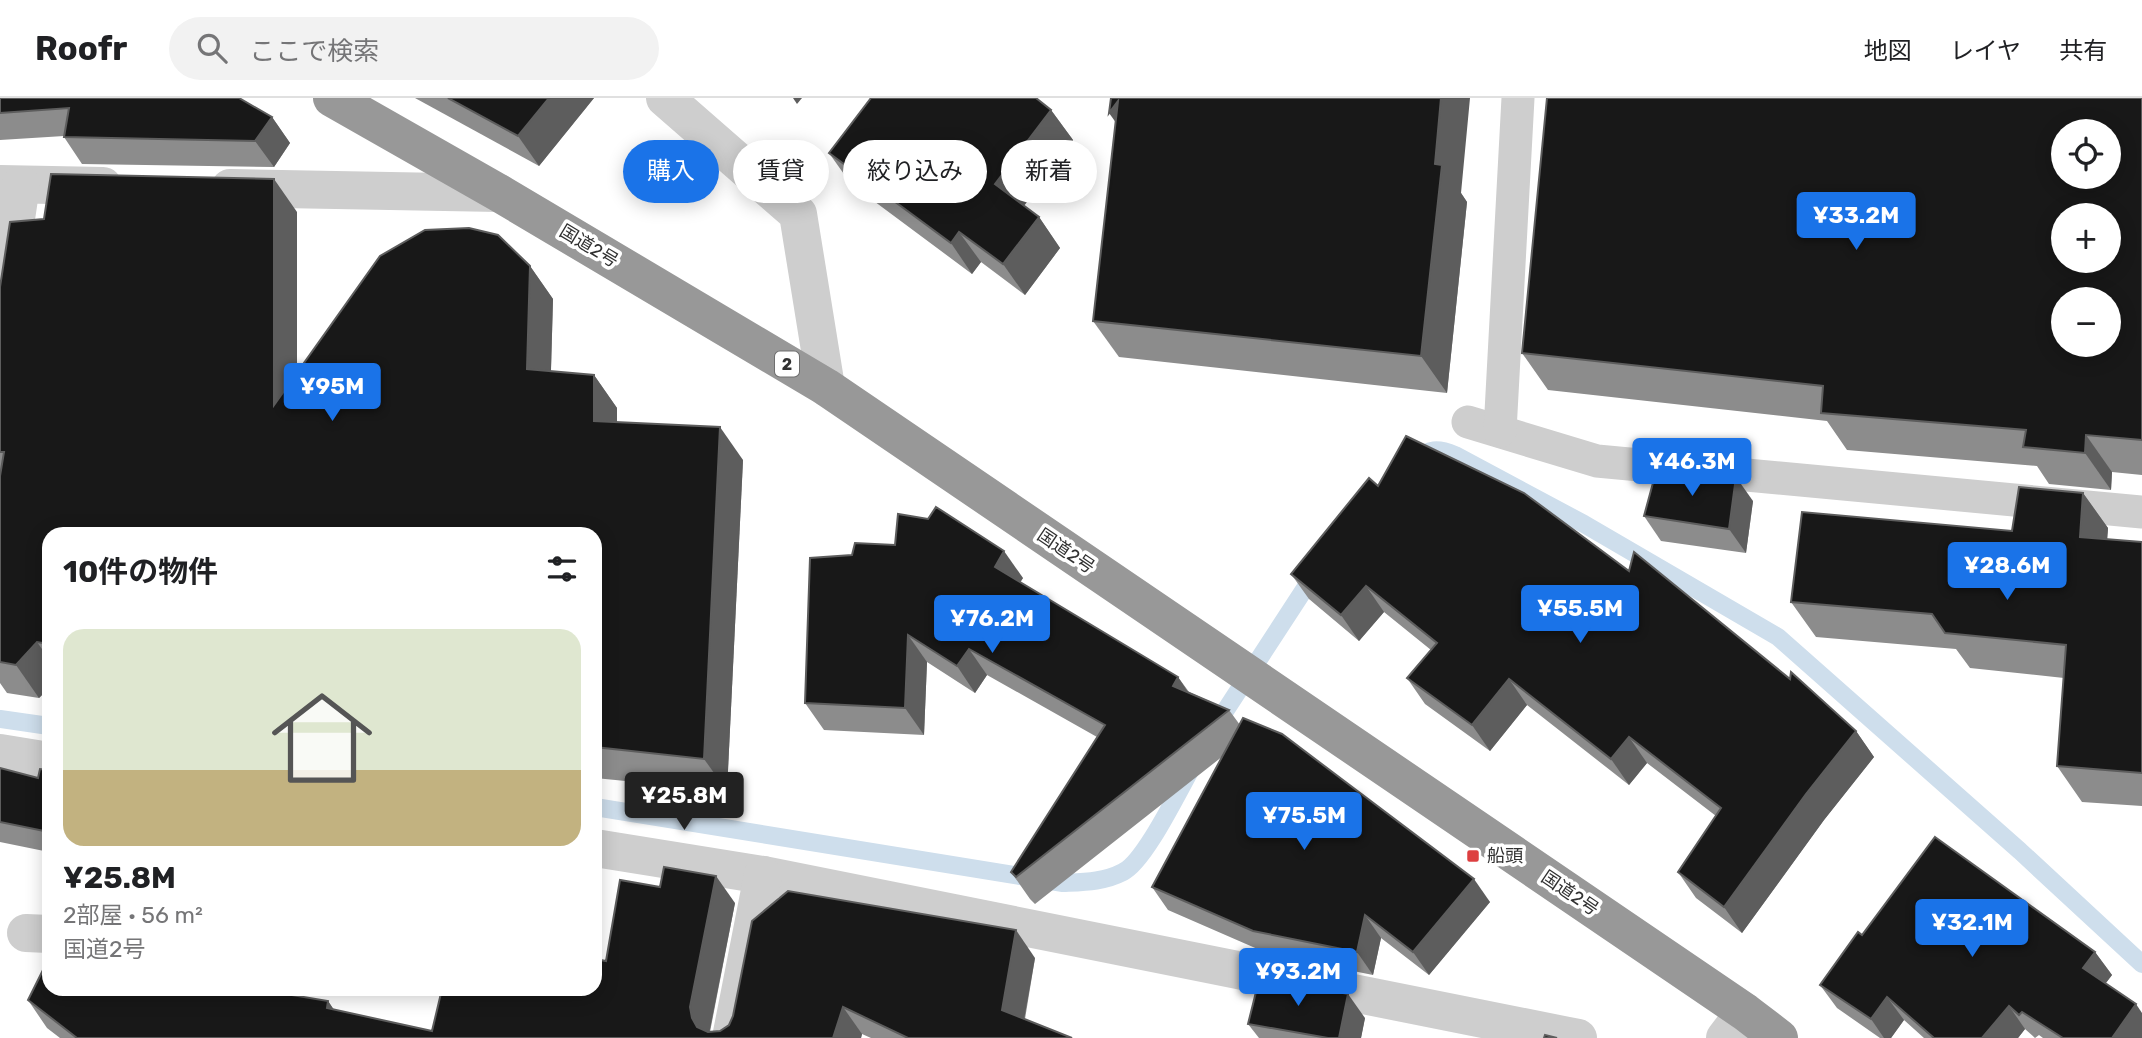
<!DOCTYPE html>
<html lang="ja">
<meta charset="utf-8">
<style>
body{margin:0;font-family:Rubik,"Noto Sans JP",sans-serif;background:#f2f2f2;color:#202124;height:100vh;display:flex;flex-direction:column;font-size:26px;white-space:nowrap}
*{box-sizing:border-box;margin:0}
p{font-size:23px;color:#757577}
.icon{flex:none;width:38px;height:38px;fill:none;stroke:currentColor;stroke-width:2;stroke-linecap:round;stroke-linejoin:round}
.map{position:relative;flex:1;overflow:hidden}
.sheet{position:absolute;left:42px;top:429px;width:560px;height:469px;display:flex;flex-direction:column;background:#fff;border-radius:21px;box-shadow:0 4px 18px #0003}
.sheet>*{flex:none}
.hud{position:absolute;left:623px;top:42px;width:665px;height:63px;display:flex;gap:14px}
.tools{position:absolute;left:2051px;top:21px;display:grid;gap:14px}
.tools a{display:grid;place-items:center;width:70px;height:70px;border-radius:50%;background:#fff;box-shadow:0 4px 18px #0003;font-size:35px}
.price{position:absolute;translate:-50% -60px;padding:0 16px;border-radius:7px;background:#1a73e8;color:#fff;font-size:23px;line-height:46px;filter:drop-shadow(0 2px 4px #0008)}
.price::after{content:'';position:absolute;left:50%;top:42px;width:21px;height:16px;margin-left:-10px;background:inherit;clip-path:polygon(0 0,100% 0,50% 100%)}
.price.current{background:#222;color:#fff}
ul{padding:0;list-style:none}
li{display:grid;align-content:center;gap:14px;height:371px;padding:0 21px}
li+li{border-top:2px solid #e0e0e0}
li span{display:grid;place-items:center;height:217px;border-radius:21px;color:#555}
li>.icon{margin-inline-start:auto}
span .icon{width:126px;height:126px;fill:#fffc;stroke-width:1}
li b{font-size:30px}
h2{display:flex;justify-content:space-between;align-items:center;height:84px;padding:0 21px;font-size:30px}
.tag{padding:0 24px;border-radius:32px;background:#fff;box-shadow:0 4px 18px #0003;font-size:24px;line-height:63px}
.tag.current{background:#1a73e8;color:#fff}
header{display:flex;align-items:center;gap:42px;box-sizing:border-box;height:98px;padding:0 35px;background:#fff;border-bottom:2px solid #e0e0e0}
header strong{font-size:33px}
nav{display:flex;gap:38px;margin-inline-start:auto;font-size:24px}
.search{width:490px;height:63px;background:#f2f2f2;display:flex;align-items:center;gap:18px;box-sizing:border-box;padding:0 24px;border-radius:38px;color:#757577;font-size:26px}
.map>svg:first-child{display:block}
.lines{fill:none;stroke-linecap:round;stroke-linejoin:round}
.stream{stroke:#cedeec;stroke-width:18}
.lane{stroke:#cecece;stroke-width:33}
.street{stroke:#cecece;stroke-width:38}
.highway{stroke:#989898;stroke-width:38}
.wall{fill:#8c8c8c}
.shaded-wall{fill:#5d5d5d}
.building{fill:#181818;stroke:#5d5d5d;stroke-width:2;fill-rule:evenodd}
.poi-dot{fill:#dd3f40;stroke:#fff;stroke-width:2.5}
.labels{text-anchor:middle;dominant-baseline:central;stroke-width:7;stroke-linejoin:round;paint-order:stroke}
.shield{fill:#fff;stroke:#6f6f6f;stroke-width:2}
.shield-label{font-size:16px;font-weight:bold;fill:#313131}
.street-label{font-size:18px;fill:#313131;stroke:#fff}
.poi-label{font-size:18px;fill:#313131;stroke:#fff;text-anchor:start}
</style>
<header>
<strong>Roofr</strong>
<div class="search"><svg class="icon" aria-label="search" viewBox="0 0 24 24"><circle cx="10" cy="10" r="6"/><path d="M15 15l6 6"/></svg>ここで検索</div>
<nav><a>地図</a><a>レイヤ</a><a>共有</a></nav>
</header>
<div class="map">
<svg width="2142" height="940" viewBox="0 0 2142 940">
<rect width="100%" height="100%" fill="#fff"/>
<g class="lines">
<!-- stream -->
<g class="stream">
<path d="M1415,363c14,-13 23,-13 40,-6l129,69 194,113 242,214 122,113"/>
<polyline points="0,621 49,628"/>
<polyline points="1214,630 1315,475"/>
<path d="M595,709l468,76c21,-1 41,-1 60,-11 21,-10 54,-78 67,-101"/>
</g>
<!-- lane -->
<g class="lane">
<polyline points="1468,324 1597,363 2142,414"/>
<polyline points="1500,333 1518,0"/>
</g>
<!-- street -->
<g class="street">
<polyline points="665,0 798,116 826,289"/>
<polyline points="0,86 103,88"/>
<polyline points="230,90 499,95"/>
<polyline points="0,228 21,87"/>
<polyline points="0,655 49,663"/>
<polyline points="595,750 763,777 1578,940"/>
<polyline points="26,835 49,836"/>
<polyline points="731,940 763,777"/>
<polyline points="1725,940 1745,914"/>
</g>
<!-- highway -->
<polyline class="highway" points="332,0 499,95 826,289 1745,914 1779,940"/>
</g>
<!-- wall -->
<g class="wall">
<polygon points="0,0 272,19 290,45 274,69 82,66 64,39 64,38 0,42"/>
<polygon points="415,0 594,0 539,68"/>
<polygon points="2142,0 2142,377 2112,374 2111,392 2049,386 2037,368 1847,352 1827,323 1548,292 1522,255"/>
<polygon points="1051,12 1073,42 1024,108 1039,119 1060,150 1025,197 981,164 972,176 851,86 829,55"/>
<polygon points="1461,95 1467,104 1447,295 1119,259 1093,223"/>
<polygon points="297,114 297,275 530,168 553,201 551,273 594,277 617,310 617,324 743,362 727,693 595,680 595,436 49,436 49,590 39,600 7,595 0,585 0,189"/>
<polygon points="1378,388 1629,473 1790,581 1856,633 1874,659 1824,722 1742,835 1696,800 1678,774 1716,718 1647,665 1629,687 1527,607 1490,653 1425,606 1407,580 1431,552 1384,514 1359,543 1309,501 1291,476"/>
<polygon points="2083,395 2108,430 2107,441 2142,444 2142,708 2082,704 2057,668 2064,580 1970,570 1956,551 1816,539 1791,504 2012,433"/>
<polygon points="1753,403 1746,455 1661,443 1644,418"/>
<polygon points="895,447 1023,480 1020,484 1178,579 1189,594 1229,612 1240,627 1490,804 1429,877 1381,840 1373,877 1269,856 1168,812 1152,789 1223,658 1035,806 1030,801 1011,774 1097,639 987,577 975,595 927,564 924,637 824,632 805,605 852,457"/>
<polygon points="0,670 38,680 49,672 49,754 0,744"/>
<polygon points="735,805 710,934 720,933 1035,860 1025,921 1072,940 871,940 862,936 861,940 60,940 47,930 28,902 259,891 328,903 334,912 432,933 606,863"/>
<polygon points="1862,837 2095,854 2112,877 2105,886 2142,940 2043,940 2039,937 2035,940 2025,931 2018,940 1924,940 1904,922 1891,940 1880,940 1837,910 1820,887"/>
<polygon points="1365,920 1361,940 1259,940 1248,926"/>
</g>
<!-- shaded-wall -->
<g class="shaded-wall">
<polygon points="549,0 594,0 539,68 518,38"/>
<polygon points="793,0 802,0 797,6"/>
<polygon points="1441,0 1470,0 1461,95 1467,104 1447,295 1421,258 1435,66"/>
<polygon points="1118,3 1135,51 1109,15"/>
<polygon points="1051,12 1073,42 1017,117 995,86"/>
<polygon points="272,19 290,45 274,69 255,43"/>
<polygon points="274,81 297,114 297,340 274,307"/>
<polygon points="1039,119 1060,150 1025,197 1003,166"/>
<polygon points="959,134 981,164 972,176 951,145"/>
<polygon points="530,168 553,201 550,304 527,271"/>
<polygon points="594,277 617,310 617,355 594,323"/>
<polygon points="720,329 743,362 727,693 704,661"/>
<polygon points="2086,337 2112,374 2111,392 2085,355"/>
<polygon points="1736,379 1753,403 1746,455 1729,431"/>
<polygon points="2083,395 2108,430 2105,474 2080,439"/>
<polygon points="1004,453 1023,480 1013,496 995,469"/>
<polygon points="1366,488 1384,514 1359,543 1341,517"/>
<polygon points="908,537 927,564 924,637 905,610"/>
<polygon points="37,544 49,561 49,590 39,600 16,567"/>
<polygon points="969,551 987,577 975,595 957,568"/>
<polygon points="1178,579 1196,606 1173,588"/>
<polygon points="1509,581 1527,607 1490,653 1472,627"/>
<polygon points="1856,633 1874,659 1824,722 1742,835 1724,809 1806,696"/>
<polygon points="1629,639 1647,665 1629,687 1611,661"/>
<polygon points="716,778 735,805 709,936 705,940 692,920 690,909"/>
<polygon points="1474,781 1490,804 1429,877 1413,854"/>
<polygon points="1365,817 1381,840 1373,877 1357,854"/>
<polygon points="1016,832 1035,860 1021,939 1002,912"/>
<polygon points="2095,854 2112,877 2099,894 2083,870"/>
<polygon points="1348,896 1365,920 1361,940 1339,940"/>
<polygon points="1887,899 1904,922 1891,940 1884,940 1871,921"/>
<polygon points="328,903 347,931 327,910"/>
<polygon points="2136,906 2142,915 2142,940 2112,940"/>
<polygon points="2009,908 2025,931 2018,940 1982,940"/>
<polygon points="843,909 862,936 861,940 833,940"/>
</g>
<!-- building -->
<g class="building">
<polygon points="0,0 239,0 272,19 255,43 64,39 69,10 0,15"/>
<polygon points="448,0 549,0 518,38"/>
<polygon points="871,0 1036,0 1051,12 995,86 1039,119 1003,166 959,134 951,145 829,55"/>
<polygon points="1111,0 1441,0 1435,66 1442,67 1421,258 1093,223 1118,3 1109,15"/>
<path d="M1547,0h595v342l-56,-5 -1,18 -62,-6 3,-17 -205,-17 2,-27 -301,-33zM2063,33h46v46h-46zM2063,117h46v46h-46zM2063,201h46v46h-46z"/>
<polygon points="51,76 274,81 274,307 380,158 425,132 469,130 498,137 530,168 527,271 594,277 594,323 720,329 704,661 595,649 595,436 49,436 49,546 37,544 16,567 0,564 0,378 4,354 0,354 0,189 10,124 44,121"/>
<polygon points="1406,338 1524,395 1629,473 1634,454 1790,581 1791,574 1856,633 1806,696 1724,809 1678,774 1721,710 1629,639 1611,661 1509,581 1472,627 1407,580 1437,545 1366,488 1341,517 1291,476 1369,380 1378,388"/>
<polygon points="1657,370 1736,379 1729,431 1644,418"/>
<polygon points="2019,389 2083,395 2080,439 2142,444 2142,675 2057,668 2066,547 1945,535 1932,516 1791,504 1802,414 2012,433"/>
<polygon points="936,409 1004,453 995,469 1178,579 1173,588 1229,612 1016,779 1011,774 1105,627 969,551 957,568 908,537 905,610 805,605 810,460 852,457 855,445 895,447 898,416 928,421"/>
<polygon points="1243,620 1282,636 1474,781 1413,854 1365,817 1357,854 1253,833 1152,789"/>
<polygon points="0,670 38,680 40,671 49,672 49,734 0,724"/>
<polygon points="1935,739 2095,854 2083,870 2136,906 2112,940 2063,940 2022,914 2019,917 2009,908 1982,940 1934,940 1887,899 1871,921 1820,887 1858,834 1862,837"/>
<polygon points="664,769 716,778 690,909 692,920 697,929 708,934 720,933 729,927 733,918 752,823 788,793 1016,832 1002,912 1072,940 908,940 843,909 833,940 77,940 28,902 49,860 49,891 256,891 328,903 327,910 432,933 442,891 595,891 595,861 606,863 620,782 660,789"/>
<polygon points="1260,878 1348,896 1339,940 1328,940 1248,926"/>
<polygon points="1545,937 1557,940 1544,940"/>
</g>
<!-- markers -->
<rect class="poi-dot" x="1466" y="751" width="14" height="14" rx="3.5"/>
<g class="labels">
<!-- shield labels -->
<rect class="shield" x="775" y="253.5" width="24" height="25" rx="5"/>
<g class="shield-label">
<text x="787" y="266">2</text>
</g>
<!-- street labels -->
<g class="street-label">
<text transform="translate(589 148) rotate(31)">国道2号</text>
<text transform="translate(1066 453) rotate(34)">国道2号</text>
<text transform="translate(1570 795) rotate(34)">国道2号</text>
</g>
<!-- poi labels -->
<g class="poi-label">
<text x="1487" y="758">船頭</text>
</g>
</g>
</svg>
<div class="tools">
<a><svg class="icon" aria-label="locate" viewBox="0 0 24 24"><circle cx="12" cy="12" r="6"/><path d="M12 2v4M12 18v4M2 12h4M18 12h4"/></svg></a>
<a>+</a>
<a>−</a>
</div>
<b class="price" style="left:1856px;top:154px">¥33.2M</b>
<b class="price" style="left:332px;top:325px">¥95M</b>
<b class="price" style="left:1692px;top:400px">¥46.3M</b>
<b class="price" style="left:2007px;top:504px">¥28.6M</b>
<b class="price" style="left:1580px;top:547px">¥55.5M</b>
<b class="price" style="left:992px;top:557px">¥76.2M</b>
<b class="price current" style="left:684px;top:734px">¥25.8M</b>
<b class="price" style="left:1304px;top:754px">¥75.5M</b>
<b class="price" style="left:1972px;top:861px">¥32.1M</b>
<b class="price" style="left:1298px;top:910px">¥93.2M</b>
<div class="hud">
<a class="tag current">購入</a>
<a class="tag">賃貸</a>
<a class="tag">絞り込み</a>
<a class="tag">新着</a>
</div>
<section class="sheet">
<h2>10件の物件<svg class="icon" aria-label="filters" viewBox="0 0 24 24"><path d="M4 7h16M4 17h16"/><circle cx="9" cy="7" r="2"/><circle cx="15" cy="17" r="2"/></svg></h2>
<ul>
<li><span style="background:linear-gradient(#dfe7d0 65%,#c2b280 0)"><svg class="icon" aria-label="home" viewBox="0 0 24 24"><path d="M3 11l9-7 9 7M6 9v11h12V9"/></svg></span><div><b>¥25.8M</b><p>2部屋 · 56 m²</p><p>国道2号</p></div></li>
</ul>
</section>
</div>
